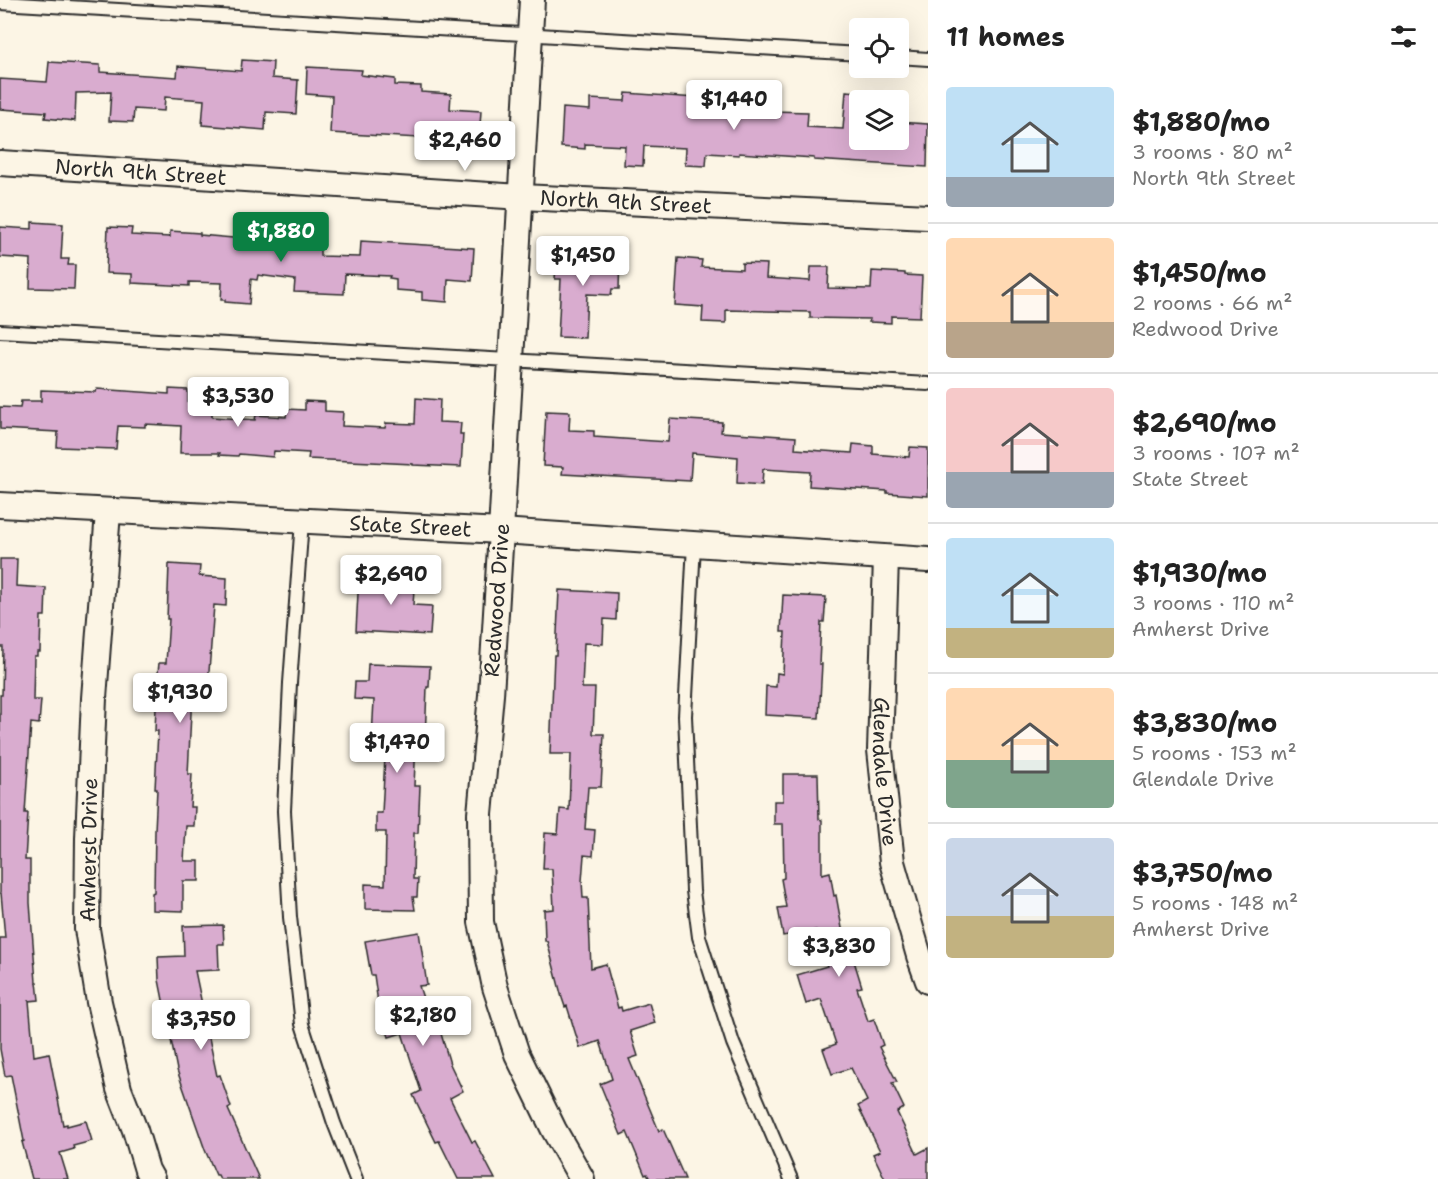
<!DOCTYPE html>
<meta charset="utf-8">
<style>
body{margin:0;font-family:"Shantell Sans",sans-serif;background:#f6f6f6;color:#222;height:100vh;display:flex;flex-direction:column;font-size:22px;white-space:nowrap}
*{box-sizing:border-box;margin:0}
p{font-size:20px;color:#767676}
.icon{flex:none;width:33px;height:33px;fill:none;stroke:currentColor;stroke-width:2;stroke-linecap:round;stroke-linejoin:round}
.map{position:relative;flex:1;overflow:hidden}
.details{display:flex;flex-direction:column;background:#fff;width:510px}
.details>*{flex:none}
.tools{position:absolute;left:849px;top:18px;display:grid;gap:12px}
.tools a{display:grid;place-items:center;width:60px;height:60px;border-radius:6px;background:#fff;box-shadow:0 6px 24px #0002;font-size:30px}
.price{position:absolute;translate:-50% -51px;padding:0 14px;border-radius:6px;background:#fff;color:#222;font-size:20px;line-height:39px;filter:drop-shadow(0 2px 3px #0008)}
.price::after{content:'';position:absolute;left:50%;top:36px;width:18px;height:14px;margin-left:-9px;background:inherit;clip-path:polygon(0 0,100% 0,50% 100%)}
.price.selected{background:#0b8043;color:#fff}
ul{padding:0;list-style:none}
li{display:flex;align-items:center;gap:18px;height:150px;padding:0 18px}
li+li{border-top:2px solid #e0e0e0}
li span{display:grid;place-items:center;flex:none;width:168px;height:120px;border-radius:6px;color:#555}
li>.icon{margin-inline-start:auto}
span .icon{width:72px;height:72px;fill:#fffc;stroke-width:1}
li b{font-size:26px}
h2{display:flex;justify-content:space-between;align-items:center;height:72px;padding:0 18px;font-size:26px}
main{display:flex;flex:1;min-height:0}
.map>svg:first-child{display:block}
.building{fill:#d9accf;stroke:#2b2b2b;stroke-width:1.5}
.lines{fill:none;stroke-linecap:round;stroke-linejoin:round}
.lane-casing{stroke:#2b2b2b;stroke-width:16}
.street-casing{stroke:#2b2b2b;stroke-width:28}
.lane{stroke:#fcf5e5;stroke-width:12}
.street{stroke:#fcf5e5;stroke-width:24}
.labels{text-anchor:middle;dominant-baseline:central;stroke-width:6;stroke-linejoin:round;paint-order:stroke}
.street-label{font-size:21px;fill:#2b2b2b;stroke:#fcf5e5}
</style>
<main>
<div class="map">
<svg width="928" height="1179" viewBox="0 0 928 1179">
<rect width="100%" height="100%" fill="#fcf5e5"/>
<filter id="ink" filterUnits="userSpaceOnUse"><feTurbulence type="fractalNoise" baseFrequency=".0167" numOctaves="2"/><feDisplacementMap in="SourceGraphic" scale="12" xChannelSelector="R" yChannelSelector="G"/><feConvolveMatrix kernelMatrix="1 2 1 2 8 2 1 2 1" color-interpolation-filters="sRGB"/></filter>
<g filter="url(#ink)">
<!-- building -->
<g class="building">
<polygon points="242,60 273,62 272,78 298,80 296,114 266,112 265,130 202,125 204,100 165,97 164,111 134,109 133,122 109,121 111,92 76,93 75,121 45,118 46,112 0,109 0,79 47,82 49,62 100,65 100,72 177,77 178,66 241,71"/>
<polygon points="307,67 362,70 361,75 395,79 395,85 421,86 421,92 451,94 450,109 481,111 479,140 461,139 461,136 419,133 419,138 330,133 332,96 306,94"/>
<polygon points="846,91 860,92 860,140 898,140 898,122 928,124 927,167 814,160 814,158 739,153 739,155 707,153 706,166 685,165 686,148 644,146 643,166 624,165 625,146 585,144 585,149 561,147 563,108 590,110 590,99 625,101 626,93 767,103 767,108 772,108 772,111 808,112 807,127 843,129"/>
<polygon points="32,222 63,224 61,259 69,259 68,265 75,265 74,289 30,288 31,259 0,257 0,227 32,229"/>
<polygon points="108,227 132,228 131,235 170,237 170,231 200,233 200,235 244,239 245,233 282,236 281,238 320,239 320,256 360,257 361,241 474,248 472,281 448,279 447,302 422,300 422,292 396,290 396,279 389,278 390,276 345,274 344,294 294,292 295,280 258,275 257,280 251,279 249,304 225,302 225,300 221,300 222,283 189,282 189,286 132,283 132,274 106,273"/>
<polygon points="557,252 620,255 619,289 612,289 611,295 587,294 585,338 558,337 561,279 555,279"/>
<polygon points="678,258 702,260 701,267 742,269 742,263 767,264 766,278 810,281 811,267 829,267 828,288 871,289 872,271 905,273 905,275 922,276 920,317 891,316 891,323 869,322 870,319 810,318 810,312 726,310 726,323 702,322 703,307 675,305"/>
<polygon points="97,389 169,394 169,389 188,390 188,403 212,404 212,417 255,420 256,415 286,417 287,409 305,410 305,401 325,402 325,411 343,412 342,426 385,428 386,423 415,424 416,398 440,400 439,422 461,423 460,434 463,434 461,467 413,465 413,464 308,459 309,453 274,451 273,457 239,454 238,456 219,455 220,453 180,453 181,426 145,424 145,427 118,426 116,449 57,447 58,432 0,429 0,407 20,408 21,401 41,401 41,390 96,392"/>
<polygon points="546,411 570,412 569,430 594,431 594,437 668,442 670,419 722,422 721,432 796,437 795,449 852,453 853,444 873,446 873,454 909,457 910,447 928,448 928,496 887,493 887,491 809,486 810,472 763,469 762,485 737,483 738,457 692,453 690,481 562,474 563,467 543,466"/>
<polygon points="0,559 17,559 16,586 46,588 45,616 41,616 40,652 37,652 37,656 34,656 33,700 41,700 39,724 31,723 25,813 28,813 25,860 30,860 30,903 36,982 37,982 39,1000 29,1001 34,1056 49,1053 63,1125 67,1124 67,1126 86,1121 92,1141 73,1146 74,1149 60,1153 68,1179 32,1179 22,1142 24,1141 11,1075 5,1076 0,1049 0,938 5,938 1,893 0,893 0,695 2,695 3,647 0,647"/>
<polygon points="169,564 200,566 199,576 227,578 226,606 214,605 208,685 196,684 195,693 192,693 188,774 192,774 190,807 195,807 194,826 186,826 184,861 199,861 199,881 183,881 183,911 152,910 152,893 154,892 155,830 157,789 155,789 158,731 155,731 157,683 159,663 166,663 169,619 167,619"/>
<polygon points="359,574 415,576 413,605 432,606 430,635 356,631"/>
<polygon points="559,590 617,593 616,620 604,619 603,644 584,643 582,688 595,688 593,734 604,734 601,787 588,787 585,829 595,830 593,856 584,855 582,881 583,898 588,898 591,968 606,964 618,1008 621,1007 622,1011 649,1003 655,1023 630,1031 638,1056 629,1059 659,1131 663,1129 685,1179 650,1179 647,1174 645,1175 627,1132 621,1135 600,1084 612,1079 600,1041 580,1048 567,1006 565,1007 562,998 547,941 545,941 544,910 554,909 552,869 543,869 545,833 558,834 560,809 569,810 571,754 550,754 554,655 556,655"/>
<polygon points="783,595 826,597 824,622 821,622 819,664 822,664 819,718 765,715 766,686 776,687 777,673 783,674 785,632 781,632"/>
<polygon points="368,664 430,666 429,687 427,687 425,741 416,741 414,786 420,786 418,833 414,833 413,879 418,879 417,897 413,897 415,910 365,909 365,884 385,885 386,832 376,832 376,813 382,813 386,738 372,737 374,700 354,699 355,682 367,682"/>
<polygon points="783,774 818,774 819,819 822,820 822,874 830,872 834,896 836,895 844,939 847,938 862,987 857,988 868,1021 874,1019 883,1045 879,1047 897,1082 892,1083 904,1108 897,1112 917,1154 928,1148 928,1179 885,1179 873,1154 880,1151 858,1106 867,1101 851,1068 832,1074 823,1049 836,1044 821,999 806,1004 797,975 827,966 816,930 783,936 778,908 786,907 781,879 784,878 783,824 774,824 774,801 783,801"/>
<polygon points="223,925 224,944 218,944 219,970 195,971 217,1076 220,1075 231,1107 228,1109 259,1179 220,1179 218,1175 216,1175 205,1150 177,1070 159,980 158,957 184,956 183,926"/>
<polygon points="419,932 427,985 419,986 433,1029 439,1027 450,1064 463,1091 450,1098 472,1142 475,1141 495,1179 458,1179 439,1141 436,1142 413,1095 421,1091 402,1033 389,1037 378,1003 374,975 371,975 365,941"/>
</g>
<g class="lines">
<!-- lane casing -->
<g class="lane-casing">
<g id="lane">
<polyline points="0,3 860,54"/>
<polyline points="898,57 928,59"/>
<polyline points="0,331 928,384"/>
<polyline points="302,521 290,683 284,811 290,917 302,1024 334,1123 356,1179"/>
<polyline points="694,544 685,716 693,891 699,937 733,1043 791,1179"/>
</g>
</g>
<!-- street casing -->
<g class="street-casing">
<g id="street">
<polyline points="532,0 501,531 491,695 480,814 481,922 495,987 517,1054 554,1130 582,1179"/>
<path id="s1" d="M0,163l522,34 406,20"/>
<path id="s2" d="M0,505l501,26 427,29"/>
<polyline points="108,512 94,698 88,838 87,929 99,1002 119,1089 135,1130 147,1170 152,1179"/>
<path id="s3" d="M886,558l-6,192 12,112 27,94 9,25"/>
</g>
</g>
<!-- lane -->
<use href="#lane" class="lane"/>
<!-- street -->
<use href="#street" class="street"/>
</g>
</g>
<g class="labels">
<!-- street labels -->
<g class="street-label">
<text stroke="none"><textPath href="#s1" startOffset="141">North 9th Street</textPath></text>
<text stroke="none"><textPath href="#s1" startOffset="627">North 9th Street</textPath></text>
<text stroke="none"><textPath href="#s2" startOffset="411">State Street</textPath></text>
<text transform="translate(497 600) rotate(-86)">Redwood Drive</text>
<text stroke="none"><textPath href="#s3" startOffset="214">Glendale Drive</textPath></text>
<text transform="translate(89 850) rotate(-89)">Amherst Drive</text>
</g>
</g>
</svg>
<div class="tools">
<a><svg class="icon" aria-label="locate" viewBox="0 0 24 24"><circle cx="12" cy="12" r="6"/><path d="M12 2v4M12 18v4M2 12h4M18 12h4"/></svg></a>
<a><svg class="icon" aria-label="layers" viewBox="0 0 24 24"><path d="M12 4l9 5-9 5-9-5zM3 14l9 5 9-5"/></svg></a>
</div>
<b class="price" style="left:734px;top:131px">$1,440</b>
<b class="price" style="left:465px;top:172px">$2,460</b>
<b class="price selected" style="left:281px;top:263px">$1,880</b>
<b class="price" style="left:583px;top:287px">$1,450</b>
<b class="price" style="left:238px;top:428px">$3,530</b>
<b class="price" style="left:391px;top:606px">$2,690</b>
<b class="price" style="left:180px;top:724px">$1,930</b>
<b class="price" style="left:397px;top:774px">$1,470</b>
<b class="price" style="left:839px;top:978px">$3,830</b>
<b class="price" style="left:423px;top:1047px">$2,180</b>
<b class="price" style="left:201px;top:1051px">$3,750</b>
</div>
<section class="details">
<h2>11 homes<svg class="icon" aria-label="filters" viewBox="0 0 24 24"><path d="M4 7h16M4 17h16"/><circle cx="9" cy="7" r="2"/><circle cx="15" cy="17" r="2"/></svg></h2>
<ul>
<li><span style="background:linear-gradient(#bfe0f5 75%,#9aa5b1 0)"><svg class="icon" aria-label="home" viewBox="0 0 24 24"><path d="M3 11l9-7 9 7M6 9v11h12V9"/></svg></span><div><b>$1,880/mo</b><p>3 rooms · 80 m²</p><p>North 9th Street</p></div></li>
<li><span style="background:linear-gradient(#ffd9b3 70%,#b9a48a 0)"><svg class="icon" aria-label="home" viewBox="0 0 24 24"><path d="M3 11l9-7 9 7M6 9v11h12V9"/></svg></span><div><b>$1,450/mo</b><p>2 rooms · 66 m²</p><p>Redwood Drive</p></div></li>
<li><span style="background:linear-gradient(#f6c9c9 70%,#9aa5b1 0)"><svg class="icon" aria-label="home" viewBox="0 0 24 24"><path d="M3 11l9-7 9 7M6 9v11h12V9"/></svg></span><div><b>$2,690/mo</b><p>3 rooms · 107 m²</p><p>State Street</p></div></li>
<li><span style="background:linear-gradient(#bfe0f5 75%,#c2b280 0)"><svg class="icon" aria-label="home" viewBox="0 0 24 24"><path d="M3 11l9-7 9 7M6 9v11h12V9"/></svg></span><div><b>$1,930/mo</b><p>3 rooms · 110 m²</p><p>Amherst Drive</p></div></li>
<li><span style="background:linear-gradient(#ffd9b3 60%,#7fa58c 0)"><svg class="icon" aria-label="home" viewBox="0 0 24 24"><path d="M3 11l9-7 9 7M6 9v11h12V9"/></svg></span><div><b>$3,830/mo</b><p>5 rooms · 153 m²</p><p>Glendale Drive</p></div></li>
<li><span style="background:linear-gradient(#c9d6e8 65%,#c2b280 0)"><svg class="icon" aria-label="home" viewBox="0 0 24 24"><path d="M3 11l9-7 9 7M6 9v11h12V9"/></svg></span><div><b>$3,750/mo</b><p>5 rooms · 148 m²</p><p>Amherst Drive</p></div></li>
</ul>
</section>
</main>
